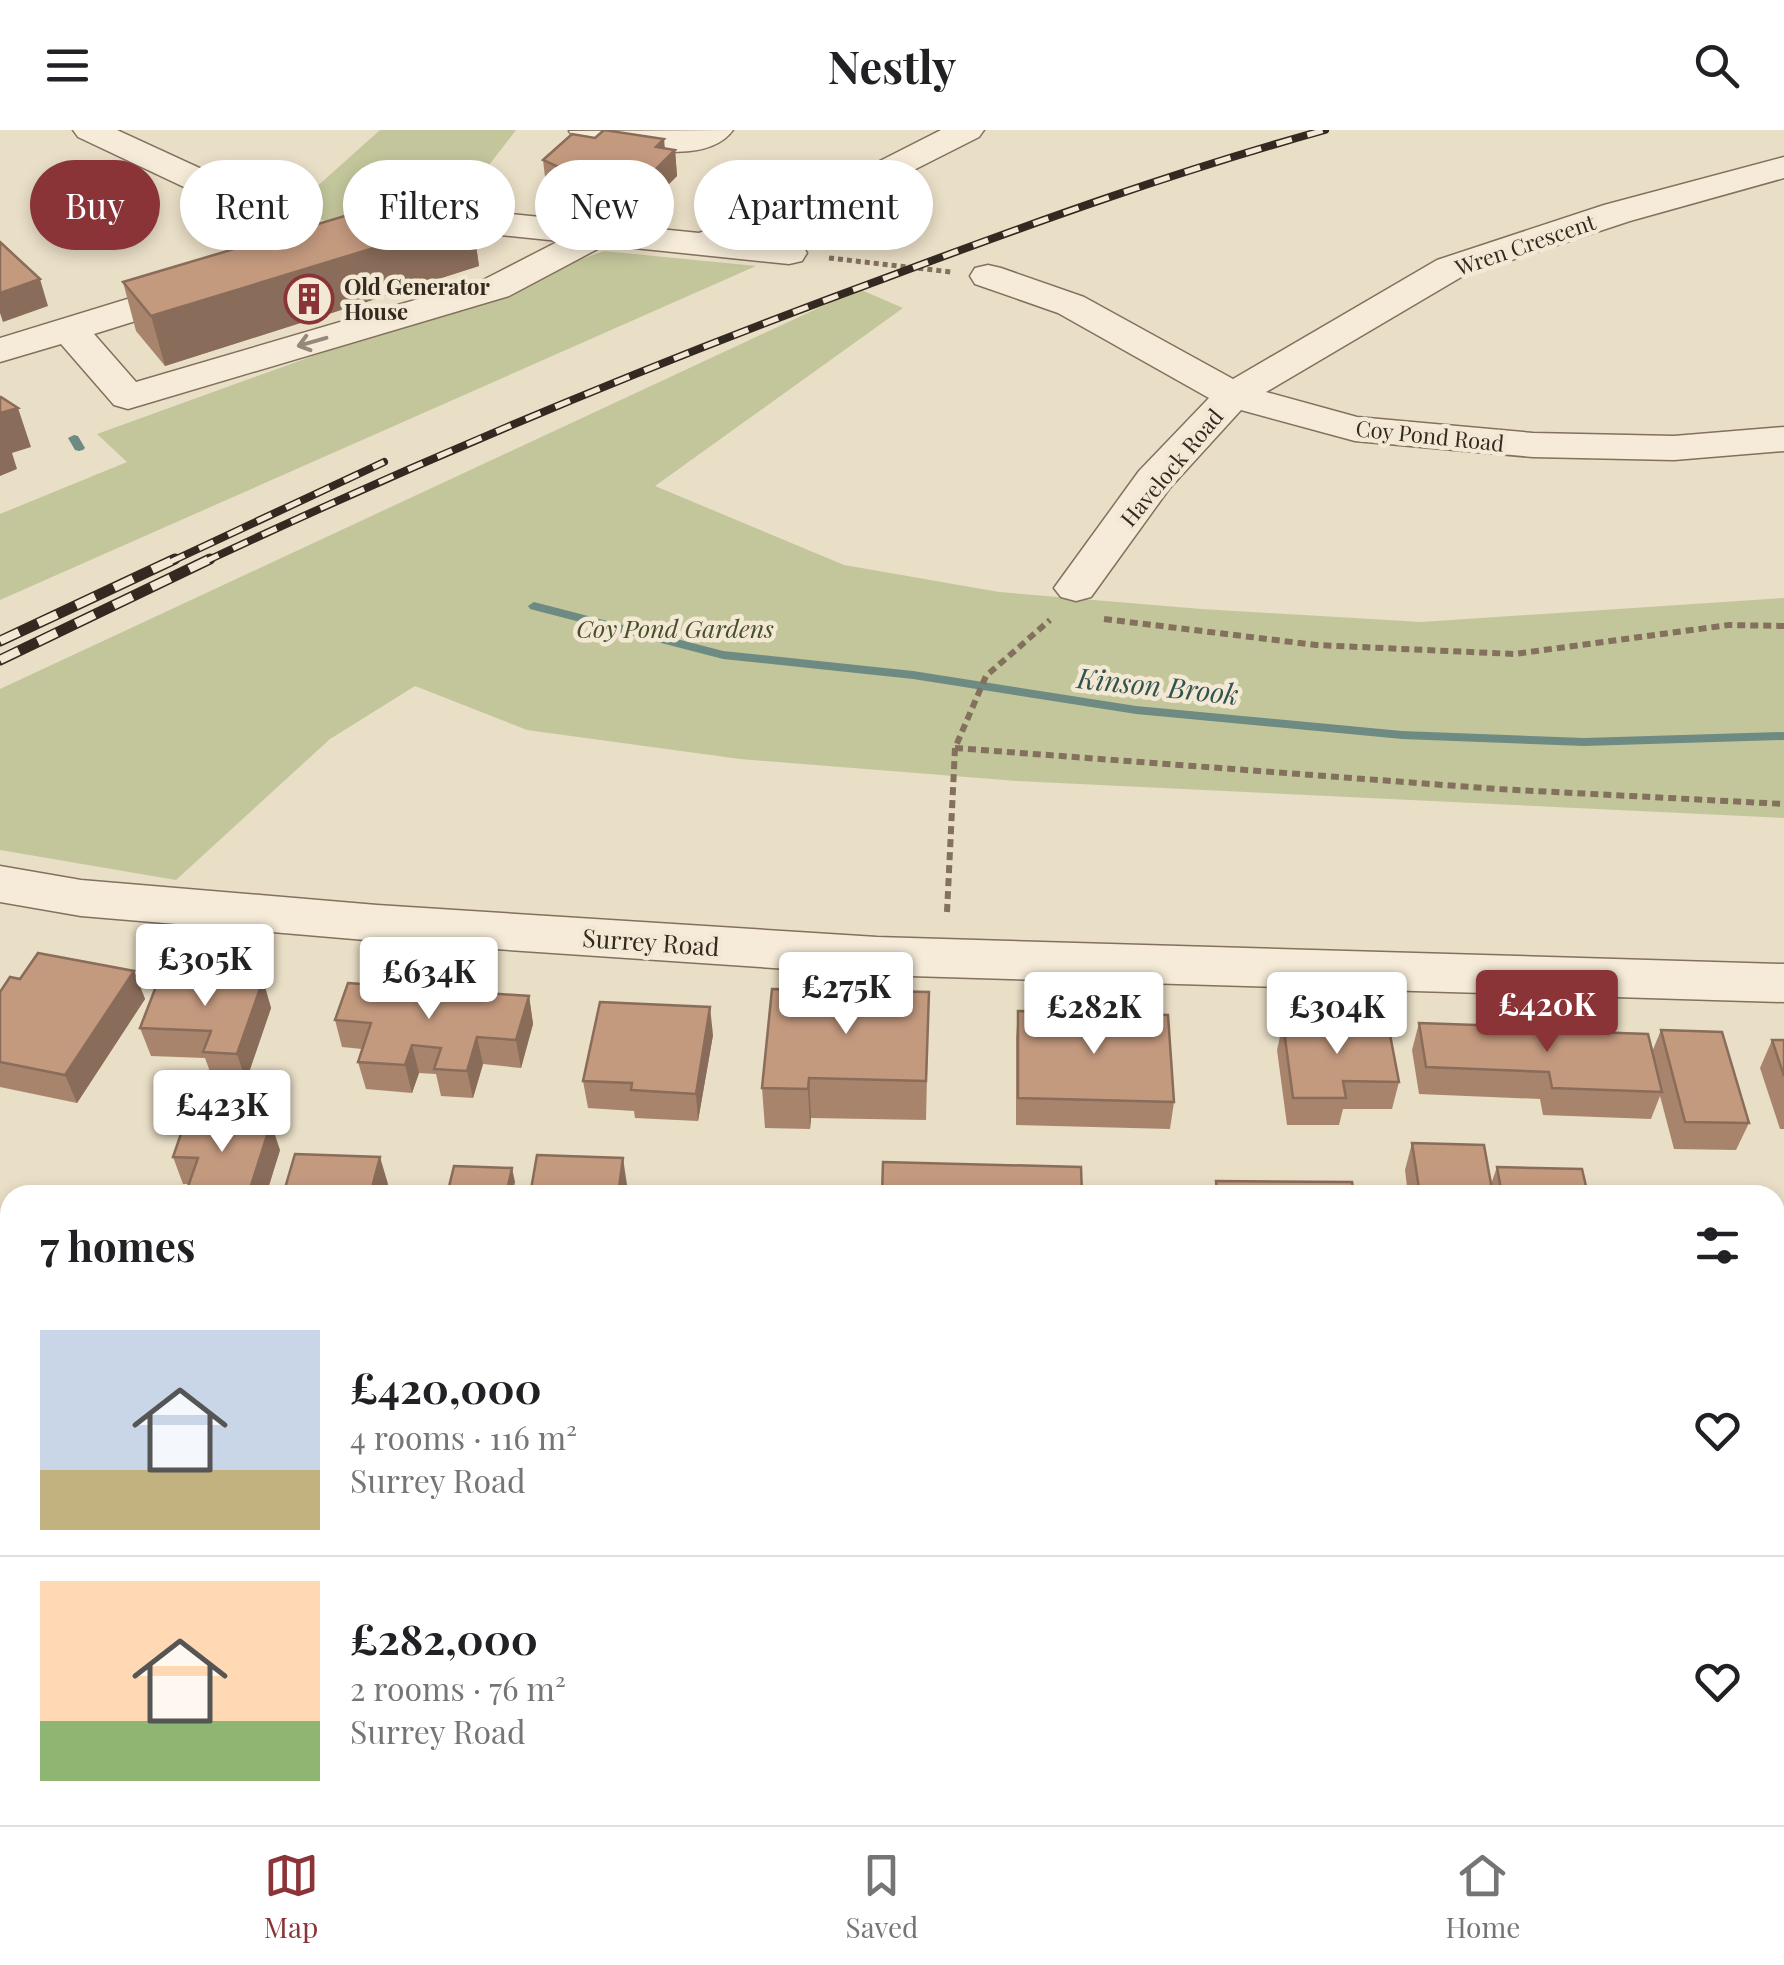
<!DOCTYPE html>
<meta charset="utf-8">
<style>
body{margin:0;font-family:"Playfair Display",serif;background:#f2f2f2;color:#202124;height:100vh;display:flex;flex-direction:column;font-size:38px;white-space:nowrap}
*{box-sizing:border-box;margin:0}
p{font-size:32px;color:#757577}
.icon{flex:none;width:55px;height:55px;fill:none;stroke:currentColor;stroke-width:2;stroke-linecap:round;stroke-linejoin:round}
.map{position:relative;flex:1;overflow:hidden}
.panel{position:absolute;left:0px;top:1055px;width:1785px;height:640px;display:flex;flex-direction:column;background:#fff;border-radius:30px 30px 0 0;box-shadow:0 5px 15px #0003}
.panel>*{flex:none}
.hud{position:absolute;left:30px;top:30px;width:1000px;height:90px;display:flex;gap:20px}
.price{position:absolute;translate:-50% -85px;padding:0 22px;border-radius:10px;background:#fff;color:#222;font-size:32px;line-height:65px;filter:drop-shadow(0 2px 5px #0008)}
.price::after{content:'';position:absolute;left:50%;top:60px;width:30px;height:22px;margin-left:-15px;background:inherit;clip-path:polygon(0 0,100% 0,50% 100%)}
.price.on{background:#8b3437;color:#fff}
ul{padding:0;list-style:none}
li{display:flex;align-items:center;gap:30px;height:250px;padding:0 40px}
li+li{border-top:2px solid #e0e0e0}
li span{display:grid;place-items:center;flex:none;width:280px;height:200px;border-radius:0px;color:#555}
li>.icon{margin-inline-start:auto}
span .icon{width:120px;height:120px;fill:#fffc;stroke-width:1}
li b{font-size:42px}
h2{display:flex;justify-content:space-between;align-items:center;height:120px;padding:0 40px;font-size:42px}
.pill{padding:0 35px;border-radius:45px;background:#fff;box-shadow:0 5px 15px #0003;font-size:35px;line-height:90px}
.pill.on{background:#8b3437;color:#fff}
header{display:flex;justify-content:space-between;align-items:center;height:130px;padding:0 40px;background:#fff;font-size:45px;font-weight:700}
.dock{display:flex;justify-content:space-around;align-items:center;height:140px;border-top:2px solid #e0e0e0;background:#fff;font-size:28px;color:#757577}
.dock a{display:grid;justify-items:center;gap:5px}
.dock .on{color:#8b3437}
.map>svg:first-child{display:block}
.green{fill:#c3c69b}
.lines{fill:none;stroke-linecap:round;stroke-linejoin:round}
.stream{fill:#6e8b83;fill-rule:evenodd}
.minor-casing{stroke:#83705d;stroke-width:3}
.path-far1{stroke:#83705d;stroke-width:5;stroke-dasharray:5 4;stroke-linecap:butt}
.path{stroke:#83705d;stroke-width:6;stroke-dasharray:8 5;stroke-linecap:butt}
.minor{fill:#f5ebd8;fill-rule:evenodd}
.rail-far1-casing{stroke:#342920;stroke-width:8}
.rail-casing{stroke:#342920;stroke-width:11}
.rail-far1{stroke:#f2e8d4;stroke-width:5;stroke-dasharray:16;stroke-linecap:butt}
.rail{stroke:#f2e8d4;stroke-width:8;stroke-dasharray:21;stroke-linecap:butt}
.wall{fill:#a9846d}
.shaded-wall{fill:#896c59}
.building{fill:#c49a7f;stroke:#896c59;stroke-width:2.5}
.oneway{stroke:#948a7c}
.labels{text-anchor:middle;dominant-baseline:central;stroke-width:9;stroke-linejoin:round;paint-order:stroke}
.far-street-label{font-size:22px;fill:#342920;stroke:#f2e8d4}
.far-poi-label{font-size:22px;font-weight:bold;fill:#342920;stroke:#f2e8d4;text-anchor:start}
.park-label{font-size:25px;font-style:italic;fill:#464f28;stroke:#f2e8d4}
.street-label{font-size:25px;fill:#342920;stroke:#f2e8d4}
.water-label{font-size:28px;font-style:italic;fill:#31534f;stroke:#f2e8d4}
</style>
<header><svg class="icon" aria-label="menu" viewBox="0 0 24 24"><path d="M4 6h16M4 12h16M4 18h16"/></svg>Nestly<svg class="icon" aria-label="search" viewBox="0 0 24 24"><circle cx="10" cy="10" r="6"/><path d="M15 15l6 6"/></svg></header>
<div class="map">
<svg width="1784" height="1695" viewBox="0 0 1784 1695">
<rect width="100%" height="100%" fill="#e9dec6"/>
<!-- green -->
<g class="green">
<polygon points="380,0 516,0 460,73 335,95 293,78"/>
<polygon points="604,121 756,136 0,470 0,384 127,332 97,304"/>
<polygon points="859,159 903,178 655,356 844,435 999,462 1201,479 1421,492 1784,468 1784,688 1017,651 740,629 527,600 415,556 330,609 176,750 0,720 0,559"/>
</g>
<g class="lines">
<!-- stream -->
<g class="stream">
<polygon points="74,305 78,306 85,318 83,320 79,321 75,320 68,308"/>
<polygon points="534,472 723,521 913,541 1136,576 1402,601 1584,608 1784,602 1784,610 1584,616 1402,609 1136,584 913,549 723,529 530,479 528,476"/>
</g>
<!-- minor casing -->
<g class="minor-casing">
<g id="minor">
<polygon points="73,0 117,0 352,108 357,116 352,124 339,127 326,124 78,7"/>
<path d="M733,0c-27,38 -108,16 -147,11l-12,-3 -5,-7z"/>
<polygon points="941,0 984,0 979,7 890,52 750,108 802,115 807,123 802,131 789,134 605,115 509,166 128,279 114,275 61,214 0,232 0,208 186,151 199,148 212,151 218,159 212,167 94,204 136,252 483,150 559,111 471,102 403,108 390,105 385,97 390,89 471,80 699,103 866,38"/>
<polygon points="1784,27 1784,48 1630,91 1463,146 1266,262 1357,287 1533,303 1674,306 1784,297 1784,321 1674,330 1533,327 1355,311 1241,280 1169,359 1091,467 1076,471 1061,467 1054,458 1139,341 1209,268 1058,183 975,154 970,146 975,138 988,135 1001,138 1084,167 1233,249 1437,130 1604,75"/>
<polygon points="0,736 81,750 377,775 877,807 1784,834 1784,872 877,845 377,811 81,786 0,772"/>
<polygon points="0,1105 10,1106 10,1154 0,1153"/>
<rect x="1775" y="1191" width="9" height="52"/>
<polygon points="21,1685 93,1685 90,1695 18,1695"/>
</g>
</g>
<!-- path-far1 -->
<g class="path-far1">
<polyline points="713,68 722,43"/>
<polyline points="829,128 951,142"/>
</g>
<!-- path -->
<g class="path">
<polyline points="1104,489 1316,515 1514,524 1729,495 1784,496"/>
<polyline points="955,618 1497,659 1784,674"/>
<polyline points="947,782 955,618 986,546 1050,490"/>
</g>
<!-- minor -->
<use href="#minor" class="minor"/>
<!-- rail-far1 casing -->
<g class="rail-far1-casing">
<g id="rail-far1">
<polyline points="170,432 384,332"/>
<path d="M204,432c224,-105 452,-200 684,-285 144,-54 289,-106 437,-147"/>
</g>
</g>
<!-- rail casing -->
<g class="rail-casing">
<g id="rail">
<polyline points="0,511 175,429"/>
<polyline points="0,530 210,429"/>
</g>
</g>
<!-- rail-far1 -->
<use href="#rail-far1" class="rail-far1"/>
<!-- rail -->
<use href="#rail" class="rail"/>
</g>
<!-- wall -->
<g class="wall">
<polygon points="665,19 675,20 677,46 649,74 611,67 608,73 595,72 568,66 546,55 543,30"/>
<polygon points="472,88 479,136 165,236 136,201 123,152"/>
<polygon points="134,841 145,869 77,973 0,957 0,862 20,849"/>
<polygon points="263,850 271,878 246,951 213,950 205,928 151,926 140,898"/>
<polygon points="929,862 926,990 811,988 810,999 765,998 762,958"/>
<polygon points="529,866 533,894 521,938 483,934 473,968 441,966 436,944 419,943 412,963 366,959 358,932 362,919 342,917 335,890"/>
<polygon points="1018,881 1174,972 1170,999 1016,995 1016,908"/>
<polygon points="1283,893 1399,952 1392,979 1343,979 1339,995 1287,995 1277,920"/>
<polygon points="1419,893 1534,900 1652,922 1661,900 1749,993 1736,1020 1674,1019 1660,966 1651,989 1543,985 1540,969 1419,964 1412,920"/>
<polygon points="713,905 698,991 635,988 634,981 588,978 583,951"/>
<polygon points="1772,910 1784,910 1784,999 1780,999 1760,938"/>
<polygon points="1412,1013 1491,1054 1497,1037 1588,1065 1408,1065 1405,1040"/>
<polygon points="280,1020 266,1065 185,1065 189,1054 183,1054 173,1027"/>
<polygon points="1784,1083 1784,1115 1778,1095"/>
<polygon points="0,1186 10,1186 10,1292 0,1291"/>
<polygon points="0,1351 10,1352 10,1491 0,1491"/>
</g>
<!-- shaded-wall -->
<g class="shaded-wall">
<polygon points="664,9 666,30 675,20 677,46 649,74 647,48 656,17"/>
<polygon points="608,42 611,67 608,73 606,48"/>
<polygon points="472,88 479,136 165,236 151,186"/>
<polygon points="40,149 48,176 3,192 0,183 0,163"/>
<polygon points="18,278 31,317 12,323 17,339 0,346 0,283"/>
<polygon points="134,841 145,869 77,973 65,945"/>
<polygon points="263,850 271,878 246,951 237,924"/>
<polygon points="529,866 533,894 521,938 516,910"/>
<polygon points="710,877 713,905 698,991 696,964"/>
<polygon points="477,907 483,934 473,968 467,941"/>
<polygon points="412,915 419,943 412,963 405,935"/>
<polygon points="809,948 811,988 810,999 808,959"/>
<polygon points="271,993 280,1020 266,1065 248,1065"/>
<polygon points="380,1027 388,1054 385,1065 370,1065"/>
<polygon points="623,1028 627,1055 625,1065 618,1065"/>
<polygon points="512,1038 515,1052 512,1065 506,1065"/>
<polygon points="10,1431 10,1488 0,1472 0,1458"/>
<polygon points="257,1685 261,1685 267,1695 255,1695"/>
</g>
<!-- building -->
<g class="building">
<polygon points="604,0 664,9 656,17 675,20 647,48 608,42 606,48 592,46 565,40 543,30 572,4 595,8"/>
<polygon points="439,58 472,88 151,186 123,152"/>
<polygon points="0,112 40,149 0,163"/>
<polygon points="0,267 1,267 18,278 0,283"/>
<polygon points="38,823 134,841 65,945 0,932 0,862 10,847 20,849"/>
<polygon points="160,846 263,850 237,924 203,922 211,901 140,898"/>
<polygon points="348,853 529,866 516,910 477,907 467,941 434,939 441,918 412,915 405,935 358,932 371,893 335,890"/>
<polygon points="772,859 929,862 926,951 809,948 808,959 762,958"/>
<polygon points="600,872 710,877 696,964 631,960 632,953 583,951"/>
<polygon points="1018,881 1168,885 1174,972 1018,968"/>
<polygon points="1283,893 1388,894 1399,952 1343,951 1346,968 1293,968"/>
<polygon points="1419,893 1533,897 1534,900 1648,904 1662,962 1552,958 1549,942 1426,937"/>
<polygon points="1661,900 1722,902 1749,993 1685,992"/>
<polygon points="1772,910 1784,910 1784,946"/>
<polygon points="186,989 271,993 248,1065 185,1065 198,1028 173,1027"/>
<polygon points="1412,1013 1484,1015 1493,1065 1420,1065"/>
<polygon points="295,1024 380,1027 370,1065 283,1065"/>
<polygon points="537,1025 623,1028 618,1065 530,1065"/>
<polygon points="883,1032 1081,1037 1082,1065 882,1065"/>
<polygon points="454,1036 512,1038 506,1065 447,1065"/>
<polygon points="1497,1037 1582,1039 1588,1065 1502,1065"/>
<polygon points="1216,1051 1352,1052 1354,1065 1217,1065"/>
<rect x="0" y="1186" width="10" height="80"/>
<polygon points="0,1351 10,1352 10,1431 0,1458"/>
<polygon points="164,1685 257,1685 255,1695 161,1695"/>
</g>
<!-- one-way arrows -->
<defs><path id="oneway-shaft" d="M-6 0H5M1.5-3L5.5 0L1.5 3" fill="none" stroke-width="1.6" stroke-linecap="round" stroke-linejoin="round" transform="scale(2.5)"/></defs>
<use class="oneway" href="#oneway-shaft" transform="translate(312 212) rotate(164)"/>
<!-- icons -->
<defs>
<g id="building-ring" transform="scale(2.5)"><circle r="9.5" fill="#f2e8d4" stroke="#8b3437" stroke-width="1.5"/><path d="M-4-6H4V6H1V3H-1V6H-4ZM-2.5-4.3h1.7v1.8h-1.7ZM.8-4.3h1.7v1.8H.8ZM-2.5-1h1.7V.8h-1.7ZM.8-1h1.7V.8H.8Z" fill="#8b3437"/></g>
</defs>
<g fill-rule="evenodd">
<use href="#building-ring" x="309" y="169"/>
</g>
<g class="labels">
<!-- far-street labels -->
<g class="far-street-label">
<text transform="translate(1525 114) rotate(-19)">Wren Crescent</text>
<text transform="translate(1430 305) rotate(6)">Coy Pond Road</text>
<text transform="translate(1171 337) rotate(-50)">Havelock Road</text>
</g>
<!-- far-poi labels -->
<g class="far-poi-label">
<text x="344" y="156">Old Generator<tspan x="344" dy="25">House</tspan></text>
</g>
<!-- park labels -->
<g class="park-label">
<text x="675" y="497">Coy Pond Gardens</text>
</g>
<!-- street labels -->
<g class="street-label">
<text transform="translate(651 811) rotate(4)">Surrey Road</text>
</g>
<!-- water labels -->
<g class="water-label">
<text transform="translate(1158 555) rotate(6)">Kinson Brook</text>
</g>
</g>
</svg>
<b class="price" style="left:205px;top:879px">£305K</b>
<b class="price" style="left:429px;top:892px">£634K</b>
<b class="price" style="left:846px;top:907px">£275K</b>
<b class="price on" style="left:1547px;top:925px">£420K</b>
<b class="price" style="left:1094px;top:927px">£282K</b>
<b class="price" style="left:1337px;top:927px">£304K</b>
<b class="price" style="left:222px;top:1025px">£423K</b>
<div class="hud">
<a class="pill on">Buy</a>
<a class="pill">Rent</a>
<a class="pill">Filters</a>
<a class="pill">New</a>
<a class="pill">Apartment</a>
</div>
<section class="panel">
<h2>7 homes<svg class="icon" aria-label="filters" viewBox="0 0 24 24"><path d="M4 7h16M4 17h16"/><circle cx="9" cy="7" r="2"/><circle cx="15" cy="17" r="2"/></svg></h2>
<ul>
<li><span style="background:linear-gradient(#c9d6e8 70%,#c2b280 0)"><svg class="icon" aria-label="home" viewBox="0 0 24 24"><path d="M3 11l9-7 9 7M6 9v11h12V9"/></svg></span><div><b>£420,000</b><p>4 rooms · 116 m²</p><p>Surrey Road</p></div><svg class="icon" aria-label="heart" viewBox="0 0 24 24"><path d="M12 20l-8-8c-3-5 5-10 8-4 3-6 11-1 8 4z"/></svg></li>
<li><span style="background:linear-gradient(#ffd9b3 70%,#8fb573 0)"><svg class="icon" aria-label="home" viewBox="0 0 24 24"><path d="M3 11l9-7 9 7M6 9v11h12V9"/></svg></span><div><b>£282,000</b><p>2 rooms · 76 m²</p><p>Surrey Road</p></div><svg class="icon" aria-label="heart" viewBox="0 0 24 24"><path d="M12 20l-8-8c-3-5 5-10 8-4 3-6 11-1 8 4z"/></svg></li>
</ul>
</section>
</div>
<nav class="dock">
<a class="on"><svg class="icon" aria-label="map" viewBox="0 0 24 24"><path d="M3 6l6-2 6 2 6-2v14l-6 2-6-2-6 2zM9 4v14M15 6v14"/></svg>Map</a>
<a><svg class="icon" aria-label="saved" viewBox="0 0 24 24"><path d="M7 4h10v16l-5-4-5 4z"/></svg>Saved</a>
<a><svg class="icon" aria-label="home" viewBox="0 0 24 24"><path d="M3 11l9-7 9 7M6 9v11h12V9"/></svg>Home</a>
</nav>
